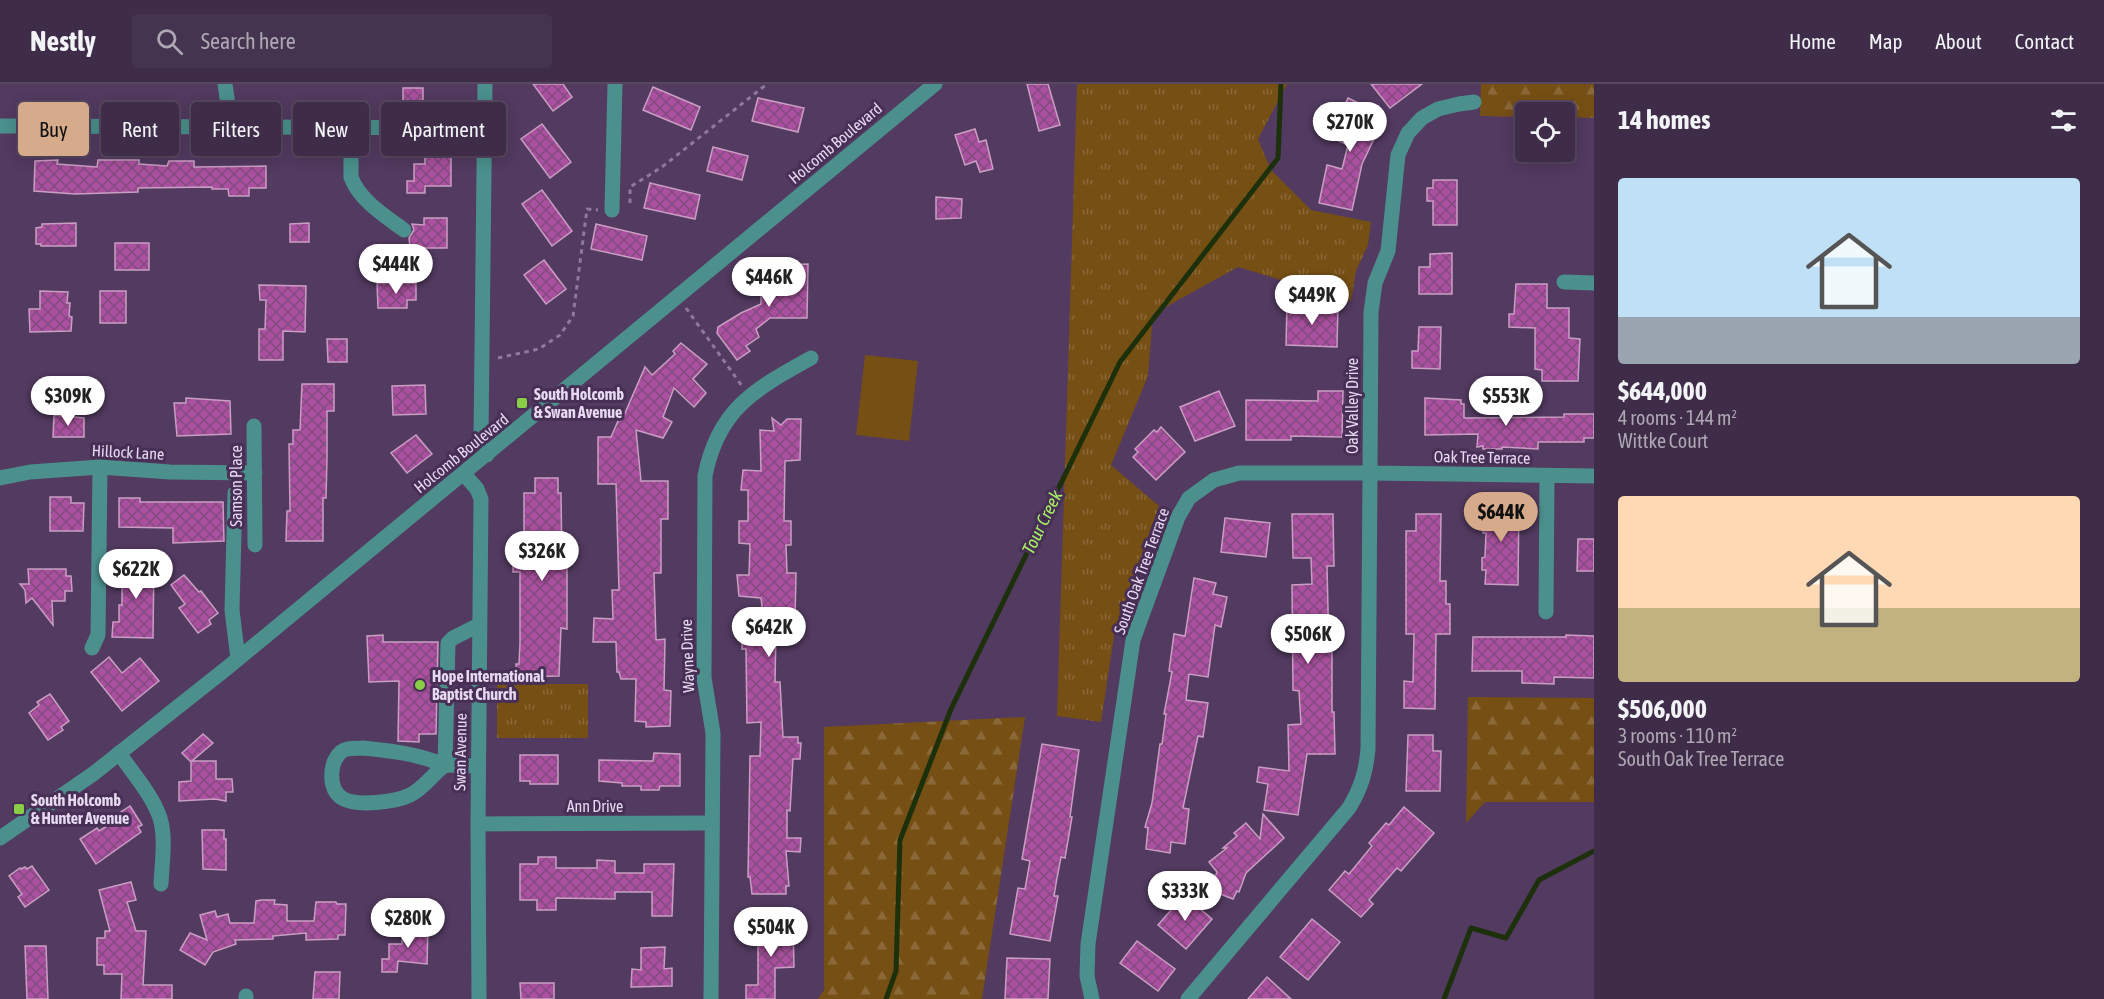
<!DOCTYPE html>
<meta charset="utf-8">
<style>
body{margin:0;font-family:"Asap Condensed",sans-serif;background:#45344f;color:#f1f3f6;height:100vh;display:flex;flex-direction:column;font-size:22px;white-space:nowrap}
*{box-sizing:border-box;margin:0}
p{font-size:20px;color:#ada7b4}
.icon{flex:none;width:33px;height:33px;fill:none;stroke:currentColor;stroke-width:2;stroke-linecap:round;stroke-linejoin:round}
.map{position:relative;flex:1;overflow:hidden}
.panel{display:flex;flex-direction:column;background:#3e2c48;width:510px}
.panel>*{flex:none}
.top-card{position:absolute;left:18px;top:18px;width:570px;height:54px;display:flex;gap:12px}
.controls{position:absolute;left:1515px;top:18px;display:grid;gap:12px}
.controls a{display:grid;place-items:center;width:60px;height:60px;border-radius:6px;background:#3e2c48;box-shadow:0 3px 15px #0003,0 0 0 2px #574860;font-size:30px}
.price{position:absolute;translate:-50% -51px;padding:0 14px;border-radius:21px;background:#fff;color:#222;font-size:20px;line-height:39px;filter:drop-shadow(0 2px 3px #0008)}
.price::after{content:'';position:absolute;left:50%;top:36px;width:18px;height:14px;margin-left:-9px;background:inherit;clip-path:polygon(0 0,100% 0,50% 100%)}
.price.selected{background:#d6ab8b;color:#111}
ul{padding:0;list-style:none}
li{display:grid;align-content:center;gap:12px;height:318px;padding:0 24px}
li span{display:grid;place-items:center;height:186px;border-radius:6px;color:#555}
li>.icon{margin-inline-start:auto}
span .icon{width:108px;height:108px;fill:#fffc;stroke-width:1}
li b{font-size:26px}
h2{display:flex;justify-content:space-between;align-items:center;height:72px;padding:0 24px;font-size:26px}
.tag{padding:0 21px;border-radius:6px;background:#3e2c48;box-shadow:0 3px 15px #0003,0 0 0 2px #574860;font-size:21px;line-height:54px}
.tag.selected{background:#d6ab8b;color:#111}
header{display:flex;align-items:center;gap:36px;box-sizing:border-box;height:84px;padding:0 30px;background:#3e2c48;border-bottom:2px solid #574860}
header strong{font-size:28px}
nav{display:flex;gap:33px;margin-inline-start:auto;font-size:21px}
.search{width:420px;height:54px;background:#45344f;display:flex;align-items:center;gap:15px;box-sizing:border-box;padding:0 21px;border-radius:6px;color:#ada7b4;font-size:22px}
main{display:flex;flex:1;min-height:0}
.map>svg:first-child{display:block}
.grass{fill:url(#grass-tufts)}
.forest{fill:url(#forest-firs)}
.garden{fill:#764f14}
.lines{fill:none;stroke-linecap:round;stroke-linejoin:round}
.stream{stroke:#1d300c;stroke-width:5}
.building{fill:url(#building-cross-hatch);stroke:#c99ec2;stroke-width:1.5}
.path{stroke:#8e7b9b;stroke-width:3;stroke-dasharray:4.5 4.5;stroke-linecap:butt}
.minor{stroke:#4b908d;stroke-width:15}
.poi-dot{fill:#8ace47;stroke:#472f55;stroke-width:2}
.labels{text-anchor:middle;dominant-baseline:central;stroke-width:6;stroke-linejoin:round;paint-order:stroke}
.street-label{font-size:16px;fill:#e7d9f1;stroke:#472f55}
.poi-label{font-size:16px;font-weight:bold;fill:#e7d9f1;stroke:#472f55;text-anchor:start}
.water-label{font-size:18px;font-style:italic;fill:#a7ef64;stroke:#472f55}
</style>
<header>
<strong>Nestly</strong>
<div class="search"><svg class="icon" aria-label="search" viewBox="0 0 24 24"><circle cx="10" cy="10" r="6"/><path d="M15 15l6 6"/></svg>Search here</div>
<nav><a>Home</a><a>Map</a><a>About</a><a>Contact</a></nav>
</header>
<main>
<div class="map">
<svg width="1594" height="915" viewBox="0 0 1594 915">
<defs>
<pattern id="grass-tufts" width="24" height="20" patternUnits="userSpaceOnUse" patternTransform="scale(1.5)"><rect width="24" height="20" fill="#764f14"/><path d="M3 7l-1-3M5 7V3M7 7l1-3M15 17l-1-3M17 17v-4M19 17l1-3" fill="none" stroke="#8a6837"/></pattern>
<pattern id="forest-firs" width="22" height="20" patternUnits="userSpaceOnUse" patternTransform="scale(1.5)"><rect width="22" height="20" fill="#764f14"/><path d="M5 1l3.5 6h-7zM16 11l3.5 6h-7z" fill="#8a6837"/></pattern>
<pattern id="building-cross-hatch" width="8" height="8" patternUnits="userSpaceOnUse" patternTransform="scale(1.5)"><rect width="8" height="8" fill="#ab50a0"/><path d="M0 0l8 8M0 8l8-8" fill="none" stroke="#824a7d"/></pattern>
</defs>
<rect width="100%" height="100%" fill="#523a60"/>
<!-- grass -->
<g class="grass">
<polygon points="1077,0 1287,0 1258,55 1271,86 1311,126 1371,138 1368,161 1356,187 1351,217 1238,183 1153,230 1148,292 1111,381 1159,422 1115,546 1101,638 1057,632"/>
<rect x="497" y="600" width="91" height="54"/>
</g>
<!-- forest -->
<g class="forest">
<polygon points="1481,0 1594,0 1594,34 1565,33 1564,28 1526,28 1525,33 1480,32"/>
<polygon points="1468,613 1594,614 1594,718 1485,718 1466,739"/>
<polygon points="1025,633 982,915 818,915 824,906 824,643"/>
</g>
<!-- garden -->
<polygon class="garden" points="865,271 918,277 909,357 856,351"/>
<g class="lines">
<!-- stream -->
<g class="stream">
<polyline points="886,915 896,887 900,756 951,625 1120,278 1278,74 1281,0"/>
<polyline points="1444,915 1471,844 1506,854 1539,796 1594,767"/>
</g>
</g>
<!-- building -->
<g class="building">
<polygon points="533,0 563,0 572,13 553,27"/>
<polygon points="1027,0 1048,0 1060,41 1039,47"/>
<polygon points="1371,0 1422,0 1390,24"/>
<polygon points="653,3 700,23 691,46 643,26"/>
<polygon points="403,4 423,4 423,17 403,18"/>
<polygon points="758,14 804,24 798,48 752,37"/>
<polygon points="1348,14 1385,32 1362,80 1352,126 1319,119 1327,81 1342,85 1348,61 1330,53"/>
<polygon points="542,40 571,78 550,94 521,55"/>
<polygon points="975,45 979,58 986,56 993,85 980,88 976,77 965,81 955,51"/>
<polygon points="713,63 748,72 742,96 707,87"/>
<polygon points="451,69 451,102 425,102 425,109 407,109 407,97 414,97 414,80 425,80 425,70"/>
<polygon points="58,76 57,80 97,83 98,76 139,76 139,80 167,82 169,77 194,77 194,83 266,82 266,104 249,104 249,112 229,112 228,105 212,105 212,103 138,104 138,108 75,110 34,107 35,77"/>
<polygon points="1433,96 1457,96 1457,141 1433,141 1433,117 1427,117 1427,104 1433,104"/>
<polygon points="650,99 700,111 695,135 644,124"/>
<polygon points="542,106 572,147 552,162 522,120"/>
<polygon points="936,113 962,115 961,134 936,135"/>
<polygon points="424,134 447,134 447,164 410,164 409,154 414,146 412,140 424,141"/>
<polygon points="76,139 76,162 41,162 41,160 36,160 36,144 42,143 42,140"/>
<polygon points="309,139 309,158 290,158 290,140"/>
<polygon points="596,140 647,152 642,176 591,165"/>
<rect x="115" y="159" width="34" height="27"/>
<polygon points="1452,169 1452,210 1419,210 1419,183 1430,183 1430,170"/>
<polygon points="544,176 566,205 546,220 524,191"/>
<polygon points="808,180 807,234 770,234 756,245 759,253 746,262 750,267 737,276 717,249 718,243 741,229 761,220 761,193 780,191 780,181"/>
<polygon points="377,199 416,199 416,216 407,216 407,224 378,224"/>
<polygon points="1516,200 1547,200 1547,224 1569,224 1569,254 1580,255 1578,297 1542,297 1542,286 1535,285 1535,244 1509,243 1509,230 1514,230"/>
<polygon points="259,201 306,202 305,248 283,247 283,276 259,276 259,245 265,245 266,216 260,216"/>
<polygon points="40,207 68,208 67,219 70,219 69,232 72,233 71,247 30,248 29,225 40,225"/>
<rect x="100" y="207" width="26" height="32"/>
<polygon points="1287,221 1338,222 1337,263 1286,261"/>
<polygon points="1419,243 1441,243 1440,285 1412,284 1412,267 1418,267"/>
<polygon points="327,255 347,255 347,278 328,278"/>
<polygon points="681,259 707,280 693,295 706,309 694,323 674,304 663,333 672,338 663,354 636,346 641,397 668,397 668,435 661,435 661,489 654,489 656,556 665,555 664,606 671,607 670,642 646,643 646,638 635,637 636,595 621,595 619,588 617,588 616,558 593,558 594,534 613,535 612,506 619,506 616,400 598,400 598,353 611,353 622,328 625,329 645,283 652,291 675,270 673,267"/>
<polygon points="43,294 63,294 62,320 43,320"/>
<polygon points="302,300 334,300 334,327 327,327 327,375 326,414 323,414 323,457 286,457 287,427 290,427 289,360 293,360 293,346 300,346"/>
<polygon points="425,301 426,330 393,331 392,302"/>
<polygon points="1219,307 1235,342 1195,357 1180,323"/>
<polygon points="1318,307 1343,307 1342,353 1291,352 1291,356 1246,356 1246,316 1318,317"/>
<polygon points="186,314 230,317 231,350 177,352 174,319 186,319"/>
<polygon points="1425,314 1461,316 1461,320 1464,320 1464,334 1564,333 1564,330 1594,330 1594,354 1584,354 1584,358 1538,358 1538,365 1502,363 1502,365 1483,365 1483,362 1477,363 1478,350 1425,351"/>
<polygon points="54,331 84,334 84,353 53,353"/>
<polygon points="772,334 781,341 787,335 801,335 800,376 785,377 784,437 791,437 791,461 786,461 787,489 796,489 795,536 784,535 783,549 776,549 775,598 780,598 783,653 798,653 798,659 801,659 800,675 793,675 790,727 787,726 787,754 801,754 800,768 786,767 789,802 786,802 786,810 752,810 750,793 748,793 750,672 760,672 761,638 747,639 746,565 742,565 742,548 765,547 761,514 739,512 737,491 749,491 750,460 739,459 739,437 748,437 748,406 741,406 743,386 761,387 760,346 774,347"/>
<polygon points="1161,343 1185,368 1156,396 1133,373 1138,368 1135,365 1154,346 1157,348"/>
<polygon points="416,351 432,370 407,389 391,369"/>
<polygon points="535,394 558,394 558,409 561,409 562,481 567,480 567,545 561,544 559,592 517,593 516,580 519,580 520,559 520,488 513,488 513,470 519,469 520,453 524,453 524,409 535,409"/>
<polygon points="50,413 71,413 71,419 84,419 83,447 50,447"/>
<polygon points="119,414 140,414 140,418 223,418 224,457 173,459 173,444 119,443"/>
<polygon points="1484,417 1519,418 1518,501 1485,500 1486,486 1482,486 1482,474 1485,473 1486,449 1483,449"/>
<polygon points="1292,430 1333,430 1334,482 1327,482 1329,568 1332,568 1332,628 1334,628 1335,670 1307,670 1298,731 1264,726 1268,700 1257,698 1259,683 1289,687 1288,641 1301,640 1299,607 1293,606 1292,501 1312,500 1311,474 1293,474"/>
<polygon points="1416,430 1441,430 1440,497 1446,497 1446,520 1450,520 1450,550 1436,550 1435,625 1404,624 1404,597 1413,598 1414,550 1406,550 1406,447 1416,447"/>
<polygon points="1225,434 1270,439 1266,473 1221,468"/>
<polygon points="1578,455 1594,455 1594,487 1577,487"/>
<polygon points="122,475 154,476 153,554 112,553 113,538 119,538 119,521 122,521"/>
<polygon points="28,485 66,485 66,492 71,492 72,507 65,507 65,517 52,517 53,541 32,514 26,519 25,506 20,500 29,500"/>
<polygon points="184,491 199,508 201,507 218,529 209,536 211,540 198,549 179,524 185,520 171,501"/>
<polygon points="1194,494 1216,499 1213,510 1227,513 1221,543 1215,541 1208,593 1189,590 1186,616 1208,619 1203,653 1198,652 1183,724 1189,725 1185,760 1171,758 1170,769 1146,765 1148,744 1145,743 1152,719 1160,660 1162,660 1166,630 1164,630 1172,588 1169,587 1174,550 1185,552"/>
<polygon points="383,551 383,558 438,558 436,650 419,650 419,658 398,657 399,597 369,598 367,552"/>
<polygon points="1566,551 1594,552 1594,594 1554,593 1554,600 1522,599 1522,587 1472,587 1473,553 1566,553"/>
<polygon points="109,573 122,589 140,574 159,597 122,627 91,588"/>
<polygon points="50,610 69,637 61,643 63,646 48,656 29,629 39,621 37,618"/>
<polygon points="203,650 213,659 192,677 216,677 216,695 232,695 233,708 226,708 226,717 215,715 179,717 179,698 191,697 191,678 182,669"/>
<polygon points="1408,651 1433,651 1433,667 1441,667 1440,707 1406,707"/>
<polygon points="1042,660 1079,666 1070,733 1072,733 1065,774 1061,773 1057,794 1054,812 1058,812 1050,857 1010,850 1018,804 1025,805 1030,777 1022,775"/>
<polygon points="654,669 680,670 680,702 660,702 659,706 641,706 641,702 622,702 622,699 599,697 599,676 653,677"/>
<polygon points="520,671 558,671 558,700 530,700 530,697 520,697"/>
<polygon points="130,722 142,741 138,743 141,748 96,780 80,755 97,744 99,747 115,737 115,732"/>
<polygon points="1404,723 1434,749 1401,787 1397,784 1369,816 1373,820 1361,833 1329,806 1345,787 1349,790 1372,762 1369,759 1386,739 1389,741"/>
<polygon points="1263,730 1284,754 1246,789 1239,808 1237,807 1233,815 1210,806 1217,788 1209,778 1227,764 1223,764 1237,752 1234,749 1246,739 1260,755"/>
<polygon points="202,746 224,746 224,755 226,755 226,786 203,785"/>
<polygon points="538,773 556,773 556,784 597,784 597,776 615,777 615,789 644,789 644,780 674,780 672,832 652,832 652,808 615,808 615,815 556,814 556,826 537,826 537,816 520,816 520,780 538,780"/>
<polygon points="32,782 49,806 25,823 18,813 22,810 9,792 20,784 21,785 25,783 27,785"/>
<polygon points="131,798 136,816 127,818 136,847 146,847 143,901 172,901 172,915 121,915 122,890 104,890 104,881 97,881 97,854 105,854 105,847 110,847 99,806"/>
<polygon points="1184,811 1212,835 1186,865 1158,841"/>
<polygon points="261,816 275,816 274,820 287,821 287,837 314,837 316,818 336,818 337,820 346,820 345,851 338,851 338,855 306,856 306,849 273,852 273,855 235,856 236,860 213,868 205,881 180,866 190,849 207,856 200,831 215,827 217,833 228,830 230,839 254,839 256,817"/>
<polygon points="1312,835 1340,858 1308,896 1280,873"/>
<polygon points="793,841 794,883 775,884 775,915 746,915 746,901 758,901 758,860 751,860 750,842"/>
<polygon points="403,842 428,842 427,880 398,877 397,888 382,888 382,875 389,875 389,860 402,860"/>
<polygon points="1137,857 1175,885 1158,907 1120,879"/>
<polygon points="25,862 46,862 48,915 27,915"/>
<polygon points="665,863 664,885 672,884 672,902 631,903 632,885 641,886 641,864"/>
<polygon points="1007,874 1050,875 1048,915 1005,915"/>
<polygon points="315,888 340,888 339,915 313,915"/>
<polygon points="1267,893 1291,915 1248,915"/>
<polygon points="520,899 554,899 554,915 521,915"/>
</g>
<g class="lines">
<!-- path -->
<g class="path">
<polyline points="630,119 630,103 662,83 767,0"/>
<polyline points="686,224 742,302"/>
<polyline points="498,274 539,265 560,251 573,232 587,125 598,126"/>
</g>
<!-- minor -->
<g class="minor">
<polyline points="225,0 231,42"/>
<polyline points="485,0 481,353 487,371"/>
<polyline points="1474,18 1459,20 1438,25 1422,34 1408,49 1398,71 1388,167 1375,199 1371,228 1370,389 1594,392"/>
<polyline points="0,42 485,44"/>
<path d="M351,43v50c8,23 34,39 53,53"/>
<polyline points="612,126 615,0"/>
<polyline points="1564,198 1594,199"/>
<polyline points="254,342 255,461"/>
<polyline points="464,390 477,405 481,415 478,740 479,915"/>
<polyline points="0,394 30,388 100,383 170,388 255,389"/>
<polyline points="235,409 232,526 238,575"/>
<polyline points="1546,528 1547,392"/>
<polyline points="92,564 98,551 100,383"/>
<path d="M363,664c30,3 55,6 82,17 -12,9 -21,23 -35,30 -14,7 -54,12 -68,3 -14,-9 -13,-35 -1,-46 6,-5 15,-3 22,-4z"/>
<path d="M119,669c13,19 34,43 41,65 6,19 2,45 1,66"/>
<polyline points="478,682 445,681 448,559 453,554 479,541"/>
<polyline points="478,740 712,739"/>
<polyline points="0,754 93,690 227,584 935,0"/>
<polyline points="246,912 246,915"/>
<path d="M711,915l2,-266 -9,-55 1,-202c13,-67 50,-87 106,-118"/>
<path d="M1092,915l-5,-23 1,-32 45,-304 45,-123 11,-19 25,-18 25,-7h131l-2,276c-2,23 -7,39 -19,59l-161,191"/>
</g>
</g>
<!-- markers -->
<g class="poi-dot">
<rect x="516" y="313" width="12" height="12" rx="3"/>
<circle cx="420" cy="601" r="6"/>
<rect x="13" y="719" width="12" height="12" rx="3"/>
</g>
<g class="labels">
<!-- street labels -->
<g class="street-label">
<text transform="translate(835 59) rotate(-40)">Holcomb Boulevard</text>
<text transform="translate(1352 322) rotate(-90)">Oak Valley Drive</text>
<text transform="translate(128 368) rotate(3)">Hillock Lane</text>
<text transform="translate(461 369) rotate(-39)">Holcomb Boulevard</text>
<text transform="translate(1482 373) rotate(1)">Oak Tree Terrace</text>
<text transform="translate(236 402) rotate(-90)">Samson Place</text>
<text transform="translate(1141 487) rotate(-70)">South Oak Tree Terrace</text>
<text transform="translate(687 572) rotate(-92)">Wayne Drive</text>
<text transform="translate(460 668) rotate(-89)">Swan Avenue</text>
<text x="595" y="722">Ann Drive</text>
</g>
<!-- poi labels -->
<g class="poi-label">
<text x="534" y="310">South Holcomb<tspan x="534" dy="18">&amp; Swan Avenue</tspan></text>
<text x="432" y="592">Hope International<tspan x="432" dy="18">Baptist Church</tspan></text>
<text x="31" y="716">South Holcomb<tspan x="31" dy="18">&amp; Hunter Avenue</tspan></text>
</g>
<!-- water labels -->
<g class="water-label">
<text transform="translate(1042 438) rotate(-64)">Tour Creek</text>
</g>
</g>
</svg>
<div class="controls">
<a><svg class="icon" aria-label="locate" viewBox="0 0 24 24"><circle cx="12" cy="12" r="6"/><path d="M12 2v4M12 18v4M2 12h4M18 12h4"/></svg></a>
</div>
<b class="price" style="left:1350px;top:69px">$270K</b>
<b class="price" style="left:396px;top:211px">$444K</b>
<b class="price" style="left:769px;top:224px">$446K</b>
<b class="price" style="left:1312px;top:242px">$449K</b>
<b class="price" style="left:68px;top:343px">$309K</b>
<b class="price" style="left:1506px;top:343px">$553K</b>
<b class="price selected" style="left:1501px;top:459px">$644K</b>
<b class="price" style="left:542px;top:498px">$326K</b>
<b class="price" style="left:136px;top:516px">$622K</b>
<b class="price" style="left:769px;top:574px">$642K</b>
<b class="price" style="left:1308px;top:581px">$506K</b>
<b class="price" style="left:1185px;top:838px">$333K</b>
<b class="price" style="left:408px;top:865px">$280K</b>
<b class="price" style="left:771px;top:874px">$504K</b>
<div class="top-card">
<a class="tag selected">Buy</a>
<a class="tag">Rent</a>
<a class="tag">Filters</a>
<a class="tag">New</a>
<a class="tag">Apartment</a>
</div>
</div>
<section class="panel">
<h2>14 homes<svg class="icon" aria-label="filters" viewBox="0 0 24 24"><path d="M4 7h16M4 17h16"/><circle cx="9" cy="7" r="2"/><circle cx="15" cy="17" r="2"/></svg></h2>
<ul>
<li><span style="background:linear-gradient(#bfe0f5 75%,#9aa5b1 0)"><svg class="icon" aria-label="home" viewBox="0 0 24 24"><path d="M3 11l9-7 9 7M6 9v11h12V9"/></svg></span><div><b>$644,000</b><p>4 rooms · 144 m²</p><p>Wittke Court</p></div></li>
<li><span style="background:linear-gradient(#ffd9b3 60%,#c2b280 0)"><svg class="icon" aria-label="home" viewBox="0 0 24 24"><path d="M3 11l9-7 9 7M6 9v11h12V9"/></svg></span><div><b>$506,000</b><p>3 rooms · 110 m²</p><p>South Oak Tree Terrace</p></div></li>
</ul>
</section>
</main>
